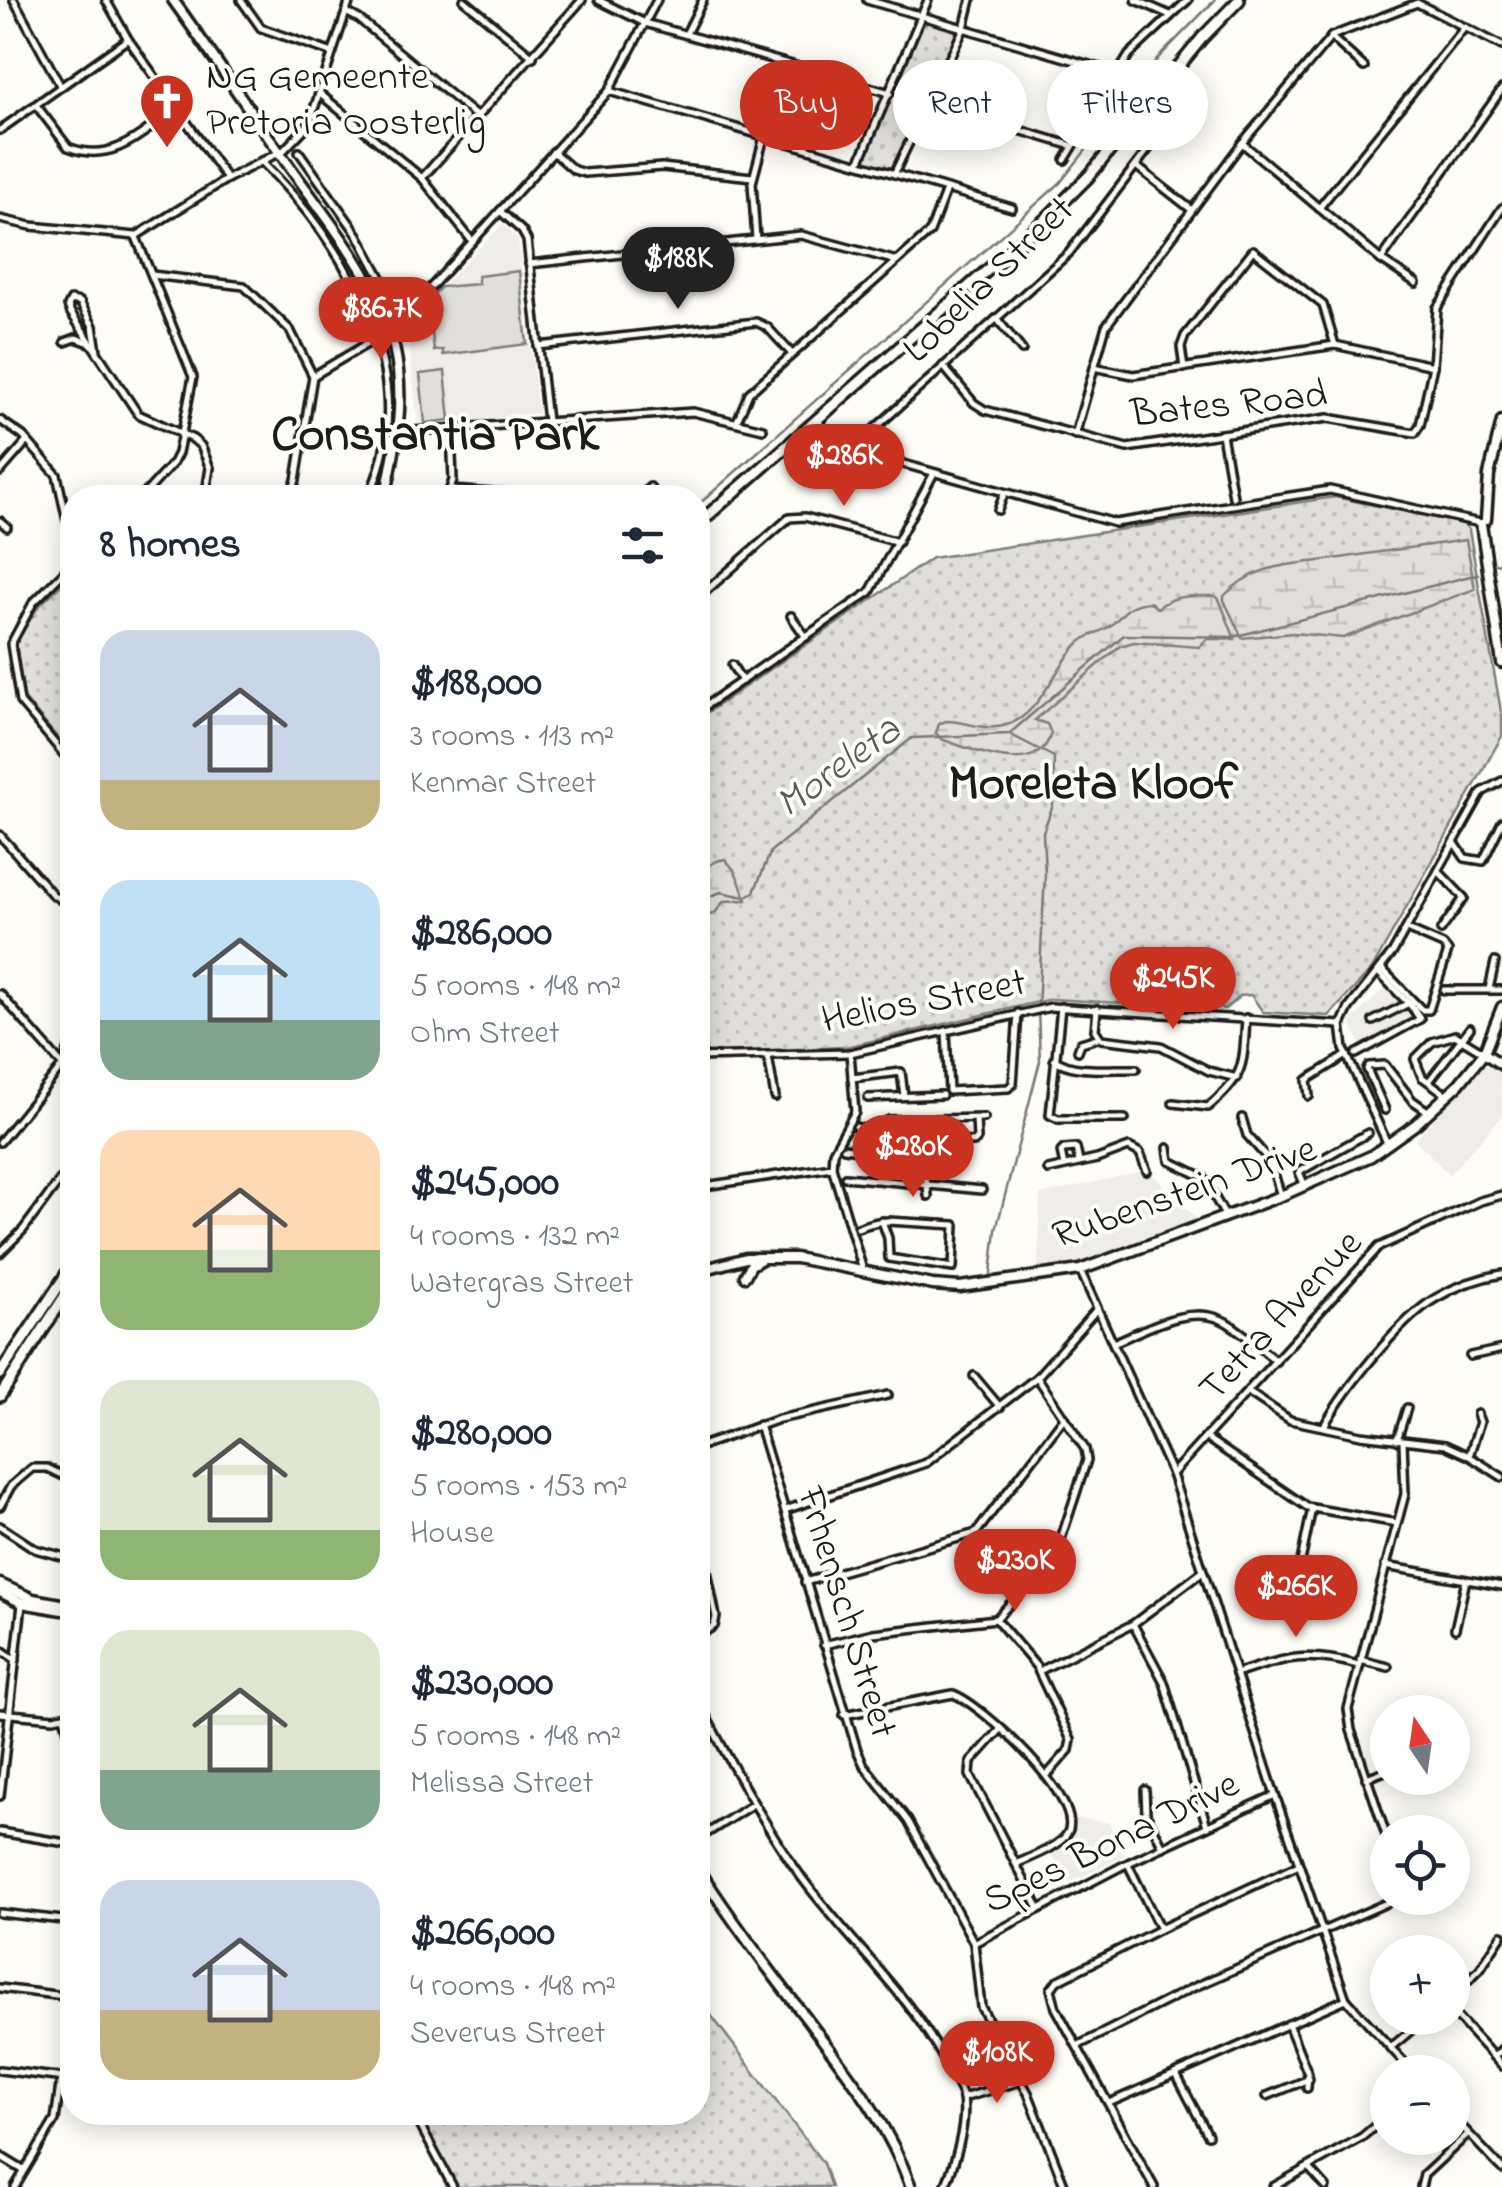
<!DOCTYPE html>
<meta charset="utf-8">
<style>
body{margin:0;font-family:"Indie Flower",sans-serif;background:#f2f2f3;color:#1f2937;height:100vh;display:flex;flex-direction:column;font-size:38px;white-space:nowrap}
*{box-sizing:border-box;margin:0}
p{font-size:32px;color:#747a83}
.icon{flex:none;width:55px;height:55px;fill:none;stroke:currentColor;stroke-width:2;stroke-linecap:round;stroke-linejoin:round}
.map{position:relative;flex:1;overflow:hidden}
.side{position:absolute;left:60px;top:485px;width:650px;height:1640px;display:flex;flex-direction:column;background:#fff;border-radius:40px;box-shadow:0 5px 25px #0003}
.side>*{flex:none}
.banner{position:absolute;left:740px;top:60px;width:610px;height:90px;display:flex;gap:20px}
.needle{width:65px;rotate:347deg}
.fabs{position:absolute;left:1370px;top:1695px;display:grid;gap:20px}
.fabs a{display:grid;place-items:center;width:100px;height:100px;border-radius:50%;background:#fff;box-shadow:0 5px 25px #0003;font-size:50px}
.price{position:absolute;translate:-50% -85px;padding:0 22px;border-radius:35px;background:#c8321e;color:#fff;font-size:32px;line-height:65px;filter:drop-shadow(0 2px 5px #0008)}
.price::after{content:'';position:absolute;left:50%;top:60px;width:30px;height:22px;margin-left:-15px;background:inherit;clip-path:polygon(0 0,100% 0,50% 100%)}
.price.active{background:#222;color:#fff}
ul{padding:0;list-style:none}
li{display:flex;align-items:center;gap:30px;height:250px;padding:0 40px}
li span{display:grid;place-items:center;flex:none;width:280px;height:200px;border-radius:30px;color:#555}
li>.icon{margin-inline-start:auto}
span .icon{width:120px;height:120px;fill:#fffc;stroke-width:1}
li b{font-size:42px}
h2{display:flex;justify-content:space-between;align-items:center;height:120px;padding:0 40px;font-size:42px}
.pill{padding:0 35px;border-radius:45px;background:#fff;box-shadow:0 5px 25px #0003;font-size:35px;line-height:90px}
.pill.active{background:#c8321e;color:#fff}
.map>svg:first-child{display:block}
.built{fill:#eeede9}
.green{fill:url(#green-dots);stroke:#7e7e7c;stroke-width:2.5}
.wetland{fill:url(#wetland-marsh);stroke:#7e7e7c;stroke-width:2.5}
.pitch{fill:#e0dfdb;stroke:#7e7e7c;stroke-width:2.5}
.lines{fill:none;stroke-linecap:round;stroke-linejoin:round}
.stream{stroke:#797876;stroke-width:2.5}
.street-casing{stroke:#1c1c1c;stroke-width:12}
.secondary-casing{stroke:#1c1c1c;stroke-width:15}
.primary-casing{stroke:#1c1c1c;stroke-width:16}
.street{stroke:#fdfcf7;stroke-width:5}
.secondary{stroke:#fdfcf7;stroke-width:8}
.primary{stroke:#fdfcf7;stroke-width:9}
.labels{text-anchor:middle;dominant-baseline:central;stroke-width:8;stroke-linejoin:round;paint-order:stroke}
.poi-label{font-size:40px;fill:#1c1c1c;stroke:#fdfcf7;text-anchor:start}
.street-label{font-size:40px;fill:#1c1c1c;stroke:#fdfcf7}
.water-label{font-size:42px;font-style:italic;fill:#5a5a58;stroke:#fdfcf7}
.district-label{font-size:50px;font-weight:bold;fill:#1c1c1c;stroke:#fdfcf7}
</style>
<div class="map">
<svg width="1502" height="2187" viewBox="0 0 1502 2187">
<defs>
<pattern id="green-dots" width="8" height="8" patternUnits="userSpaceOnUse" patternTransform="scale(2.5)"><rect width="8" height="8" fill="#e0dfdb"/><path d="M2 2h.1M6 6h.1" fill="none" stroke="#c0bfbb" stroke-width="1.8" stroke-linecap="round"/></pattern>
<pattern id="wetland-marsh" width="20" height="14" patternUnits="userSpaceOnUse" patternTransform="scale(2.5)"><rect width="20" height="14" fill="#e0dfdb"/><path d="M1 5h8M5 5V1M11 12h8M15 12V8" fill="none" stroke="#c0bfbb"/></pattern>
</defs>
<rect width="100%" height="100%" fill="#fdfcf7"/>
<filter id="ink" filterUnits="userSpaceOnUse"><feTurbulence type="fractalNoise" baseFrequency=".01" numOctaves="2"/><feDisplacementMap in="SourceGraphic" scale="20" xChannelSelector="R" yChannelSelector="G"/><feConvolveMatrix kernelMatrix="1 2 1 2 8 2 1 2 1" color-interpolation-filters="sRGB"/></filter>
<g filter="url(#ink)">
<!-- built -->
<g class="built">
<polygon points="503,224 518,240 538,413 418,427 407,322"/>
<polygon points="1391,982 1427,1019 1365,1053 1350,1022"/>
<polygon points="1502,1033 1502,1116 1449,1175 1415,1139 1485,1065 1490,1067 1497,1057"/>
<polygon points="1148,1170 1198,1220 1080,1266 1038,1271 1040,1195"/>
<polygon points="1076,1818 1109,1823 1124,1856 1068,1883 1050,1851 1073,1833"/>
</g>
<!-- green -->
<g class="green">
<polygon points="931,21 955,28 957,38 894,167 887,169 868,164 865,157 923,25"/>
<polygon points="1335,497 1464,524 1469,530 1502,717 1502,736 1372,969 1329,1016 1263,1012 1251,995 1240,996 1225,1009 1051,999 846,1047 698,1053 698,719 932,558"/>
<polygon points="66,580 72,582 72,755 24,698 16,643 38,607"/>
<polygon points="698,1998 823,2163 831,2187 452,2187 414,2113 698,2112"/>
</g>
<!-- wetland -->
<g class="wetland">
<path d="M1466,540l9,49 -132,49 -50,-5 -51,5 -18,-38v-4c33,-34 66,-30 109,-37 44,-7 89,-13 133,-19z"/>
<path d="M1215,596l4,3 16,40h-28l-8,8 -65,-5 -14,4 -85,74 12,4 4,9c-12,47 -81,16 -110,6l-5,-6 3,-9 7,-3c21,0 39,11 61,4 33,-10 48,-58 71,-81 10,-10 23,-11 33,-19 16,-13 14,-21 39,-23l7,6c18,-14 36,-12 58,-12z"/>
<path d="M725,859l10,12 12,29 -23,1 -9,12 -17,7c-1,-24 -3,-57 27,-61z"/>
</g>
<!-- pitch -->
<g class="pitch">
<polygon points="519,271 527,344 443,355 443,350 434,351 428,300 441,287 478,284 478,276"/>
<polygon points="445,371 450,420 425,423 420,374"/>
</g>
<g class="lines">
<!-- stream -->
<g class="stream">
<polyline points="698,505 1060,183 1160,56 1215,0"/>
<polyline points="1496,564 1502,562"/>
<polyline points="698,901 721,892 745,897 754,892 771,851 912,738 1009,734 1124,635 1233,637 1478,574"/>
<polyline points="990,1282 996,1230 1040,1061 1038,1009 1045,874 1043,832 1053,805 1054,757 1011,735"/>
</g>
<!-- street casing -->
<g class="street-casing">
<g id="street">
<polyline points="14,0 61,87"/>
<polyline points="106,0 128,39 227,179"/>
<polyline points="241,0 261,28 330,52"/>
<polyline points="464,0 533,57"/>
<polyline points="598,0 645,23 890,93"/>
<polyline points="867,0 1117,73"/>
<polyline points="1136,0 1170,15"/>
<polyline points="346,12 359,19 476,116"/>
<polyline points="686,34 703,0"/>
<polyline points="1331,37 1364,67"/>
<polyline points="609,91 1012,208"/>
<polyline points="319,93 422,178 472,241"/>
<polyline points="928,103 1073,146"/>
<path d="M36,105l32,42c45,18 74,-14 108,-39"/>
<polyline points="0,130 128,39"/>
<polyline points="1242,143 1381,260 1416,283"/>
<polyline points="299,152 358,235 403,318"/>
<polyline points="553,152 574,170 585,173 662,167 752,177"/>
<polyline points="1065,160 1129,55 1188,0"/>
<path d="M261,161c86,84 164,216 107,337"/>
<polyline points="859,163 928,0"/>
<polyline points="1136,166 1192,210"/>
<polyline points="894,174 964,28 971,0"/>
<polyline points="422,178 582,0"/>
<polyline points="1319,208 1465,27"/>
<polyline points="500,211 522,231 527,240 547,421"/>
<polyline points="0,219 31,226 136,236 227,179 284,150 309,124 350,0"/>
<polyline points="136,237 193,377 178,453 173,463 141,498"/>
<polyline points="756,239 752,183 764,137"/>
<polyline points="1381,260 1502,89"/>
<polyline points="529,264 801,235 897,261"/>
<polyline points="152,275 244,286 290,330 313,376 296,480 290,498"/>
<polyline points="997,319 1022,350"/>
<polyline points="65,342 76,338 90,343"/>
<polyline points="538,346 756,322 767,327 792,354"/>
<polyline points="97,351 93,326 80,302 71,300 68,306 71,313 138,414 193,439 201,446 210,468 205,498"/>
<polyline points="943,366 974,403 985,410 1127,448 1328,418 1415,433 1420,425 1433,366 1437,308 1502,208"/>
<polyline points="1094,367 1133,375 1335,345 1433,366"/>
<polyline points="1184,368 1181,347 1185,336 1253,250 1323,305 1335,345"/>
<polyline points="313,376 392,329 403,318 609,91 657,0"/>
<polyline points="0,420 23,436 57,475 72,544"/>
<polyline points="737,421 749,393 930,232 946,190"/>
<polyline points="399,432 693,412 763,429"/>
<polyline points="1222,434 1233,497"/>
<polyline points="800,435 1115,523 1330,490 1480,523"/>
<polyline points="1075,435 1106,326 1242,143 1332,36 1417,3 1502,46"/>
<polyline points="850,451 1069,253 1192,92"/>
<polyline points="0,472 27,441"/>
<polyline points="451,490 564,498"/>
<polyline points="447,498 453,480 451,429"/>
<polyline points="638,498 650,487"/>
<polyline points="998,510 1004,494"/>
<polyline points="0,521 7,527"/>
<polyline points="72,564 33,603 11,644 20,702 72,764"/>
<polyline points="698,598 789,518 805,517 898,542"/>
<polyline points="791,616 806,637"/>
<polyline points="732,665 742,681"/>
<polyline points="698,711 870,592 933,475"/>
<polyline points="0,835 52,894 72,907"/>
<polyline points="1454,842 1465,858 1483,861 1502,822"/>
<polyline points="1438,871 1464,898 1441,930"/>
<polyline points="1382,969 1422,1010 1429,1010 1448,951 1443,945 1406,929"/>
<polyline points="1489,989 1495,962"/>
<polyline points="1444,990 1502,990"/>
<polyline points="0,994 72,1076"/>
<polyline points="1061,1007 1050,1115 1058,1119 1125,1119"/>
<polyline points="1097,1009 1095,1030 1101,1039 1161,1046 1209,1071 1237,1078"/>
<polyline points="1373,1021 1409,1003"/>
<polyline points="946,1031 949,1091 1008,1088 1013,1084 1018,1013"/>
<polyline points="1078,1051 1081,1043 1097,1038"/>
<polyline points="850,1053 855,1112 833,1152 832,1167 863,1270"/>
<polyline points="1356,1054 1420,1019 1411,1006 1379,973"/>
<polyline points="768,1056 775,1097"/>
<polyline points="698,1057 850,1053 1051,1007 1341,1025"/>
<path d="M1054,1059c20,15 58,9 82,10"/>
<polyline points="852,1078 901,1072 904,1096"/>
<polyline points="1430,1080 1470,1028"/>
<polyline points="1447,1095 1422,1077 1415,1059 1432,1042 1455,1035 1483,1052"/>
<polyline points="1309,1096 1307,1080 1347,1055"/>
<polyline points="868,1098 942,1095"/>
<path d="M1173,1103l35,4c38,-31 35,-43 38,-89"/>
<polyline points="1385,1110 1367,1069 1369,1066 1385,1065 1412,1100 1429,1112"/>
<polyline points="1242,1118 1247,1135 1270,1161 1281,1196"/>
<polyline points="856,1127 867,1131 889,1120 984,1118"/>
<polyline points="922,1140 974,1142 977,1139 976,1119"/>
<polyline points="0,1142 63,1065 72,1040"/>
<polyline points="1388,1145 1344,1049 1341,1025 1349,1008 1393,952 1482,792 1502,781"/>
<polyline points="844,1148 913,1157 921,1140 919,1120"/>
<polyline points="1168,1148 1170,1161 1203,1177 1226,1217"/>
<polyline points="925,1166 928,1196"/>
<polyline points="1064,1166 1061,1152 1064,1149 1076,1148 1079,1162"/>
<polyline points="1048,1170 1097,1159 1129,1147 1140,1153 1147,1171"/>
<polyline points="845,1177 982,1190"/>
<polyline points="1305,1186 1299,1172 1368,1133"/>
<polyline points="698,1187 832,1167"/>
<path d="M858,1228c10,-4 19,-7 30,-7l67,4 -2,43 -64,-10 -1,-20 -6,-17"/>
<polyline points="0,1253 23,1230 72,1164"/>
<polyline points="1080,1270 1172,1474 1275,1795 1346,1999 1413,2072"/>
<path d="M1113,1343c32,-13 78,-41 113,-21 17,10 34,26 50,39"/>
<polyline points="1470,1356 1502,1349"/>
<polyline points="974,1376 1000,1407"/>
<polyline points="1248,1392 1290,1420 1361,1435 1445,1445 1469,1456 1502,1477"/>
<polyline points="72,1393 72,1394"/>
<polyline points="759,1425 857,1750 864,1765 908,1821 974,1943 981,2007 1028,2093 1065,2187"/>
<path d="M1324,1426c21,-37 76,-107 112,-128 20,-12 43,-20 66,-24"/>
<polyline points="1208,1439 1307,1507 1397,1523"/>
<polyline points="1397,1440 1407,1408"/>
<polyline points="698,1447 779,1419 888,1395"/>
<polyline points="1469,1456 1480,1422 1477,1414"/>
<polyline points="1172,1474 1379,1247 1480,1201 1502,1195"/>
<polyline points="0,1506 11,1486 32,1468 47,1468 72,1480"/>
<polyline points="785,1510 926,1463 1037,1377 1097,1309"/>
<polyline points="698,1525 716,1617 714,1626 698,1636"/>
<polyline points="0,1526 35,1549 72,1559"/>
<polyline points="1385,1566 1502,1586"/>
<polyline points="1299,1571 1312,1508"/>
<polyline points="805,1582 976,1533 1064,1418"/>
<polyline points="996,1619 1056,1554 1087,1460 1085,1449 1037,1377"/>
<polyline points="1133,1624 1164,1682 1207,1826"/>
<polyline points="1455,1629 1466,1580"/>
<polyline points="824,1645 873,1633 996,1619 1036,1666 1071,1740 1069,1750 1048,1774"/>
<polyline points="0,1649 16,1660"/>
<polyline points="1360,1660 1388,1667"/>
<polyline points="1039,1671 1133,1624 1202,1572"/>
<path d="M1236,1674c49,-17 72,-23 122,-9"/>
<path d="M698,1701c32,61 64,121 104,177 48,65 111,119 148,193 4,8 11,18 13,27 4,28 -8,64 -18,89"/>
<polyline points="0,1713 54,1718 72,1714"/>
<path d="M844,1715l109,-21c29,10 131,105 115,138 -7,15 -38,25 -52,32"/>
<polyline points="64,1717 72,1744"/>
<polyline points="1000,1730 971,1762 970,1775 1039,1909"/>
<polyline points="1366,1778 1388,1770"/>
<polyline points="1145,1790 1146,1813 1163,1847"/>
<polyline points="0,1796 22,1604"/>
<polyline points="0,1832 72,1844"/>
<polyline points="698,1839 753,1804"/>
<polyline points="1388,1841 1351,1730 1348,1709 1405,1494 1403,1441"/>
<polyline points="1128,1864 1160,1929"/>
<polyline points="0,1913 72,1921"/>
<polyline points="974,1943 1128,1863 1275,1795"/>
<polyline points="0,1988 72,1997"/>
<polyline points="1452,1995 1480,1969 1502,1935"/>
<polyline points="1452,2011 1502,2066"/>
<polyline points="1288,2024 1308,2074 1307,2088"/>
<polyline points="1079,2045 1190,1989 1398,1898"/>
<polyline points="1390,2048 1426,2018"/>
<polyline points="1494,2057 1502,2049"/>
<polyline points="0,2070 72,2079"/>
<polyline points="1176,2074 1208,2135"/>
<polyline points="1267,2096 1309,2079"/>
<polyline points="963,2098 1021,2081"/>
<polyline points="1109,2103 1346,1999"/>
<polyline points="413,2112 453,2187"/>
<polyline points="1452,2116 1502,2169"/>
<polyline points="0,2156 23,2170"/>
<polyline points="1309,2168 1326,2187"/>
<polyline points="15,2187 55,2120 61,2078"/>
<polyline points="1154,2187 1056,2008 1051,1989 1057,1981 1160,1929 1299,1865"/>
<polyline points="1273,2187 1362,2137 1388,2115"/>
<polyline points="1421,2187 1424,2175 1468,2134"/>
</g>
</g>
<!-- secondary casing -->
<g class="secondary-casing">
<g id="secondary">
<path d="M173,0c39,54 75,109 114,163 41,58 90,113 107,184 12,52 2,99 -9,151"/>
<polyline points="1486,519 1489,475 1502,421"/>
<polyline points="1481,524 1502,663"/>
<polyline points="1484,1053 1502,1065"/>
<polyline points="698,1271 746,1258 796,1258 933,1285 960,1287 1080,1270 1281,1196 1371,1156 1416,1124 1459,1084 1484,1053 1502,1007"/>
<polyline points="745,1276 751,1265 761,1259"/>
<polyline points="0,1584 33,1599 72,1606"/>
<polyline points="0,1592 22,1603 62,1610"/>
<path d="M698,1868c33,52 70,101 108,150 44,59 79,99 105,169"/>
</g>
</g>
<!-- primary casing -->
<g class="primary-casing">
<g id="primary">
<polyline points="818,423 822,443"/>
<polyline points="698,524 1047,218 1089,176 1202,38 1239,0"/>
<polyline points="0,1374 72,1266"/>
<polyline points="0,1396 72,1285"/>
</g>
</g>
<!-- street -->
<use href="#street" class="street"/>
<!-- secondary -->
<use href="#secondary" class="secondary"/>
<!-- primary -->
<use href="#primary" class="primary"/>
</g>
</g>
<!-- icons -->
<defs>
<g id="church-pin" transform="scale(2.875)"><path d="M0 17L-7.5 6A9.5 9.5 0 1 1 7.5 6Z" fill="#c8321e" stroke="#fdfcf7"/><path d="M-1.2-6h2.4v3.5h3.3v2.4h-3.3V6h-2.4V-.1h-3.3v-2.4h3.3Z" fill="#fff"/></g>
</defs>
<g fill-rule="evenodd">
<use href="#church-pin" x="167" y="101"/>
</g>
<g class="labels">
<!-- poi labels -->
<g class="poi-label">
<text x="206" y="78">NG Gemeente<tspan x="206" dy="46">Pretoria Oosterlig</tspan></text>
</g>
<!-- street labels -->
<g class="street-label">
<text transform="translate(990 281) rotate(-44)">Lobelia Street</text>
<text transform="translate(1229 406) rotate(-6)">Bates Road</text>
<text transform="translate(924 1003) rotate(-11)">Helios Street</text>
<text transform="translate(1185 1194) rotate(-19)">Rubenstein Drive</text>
<text transform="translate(1282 1317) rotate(-47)">Tetra Avenue</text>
<text transform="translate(845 1613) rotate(73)">Frhensch Street</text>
<text transform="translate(1112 1844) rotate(-26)">Spes Bona Drive</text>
</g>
<!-- water labels -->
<g class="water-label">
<text transform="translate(839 768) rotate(-36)">Moreleta</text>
</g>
<!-- district labels -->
<g class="district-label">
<text x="435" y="436">Constantia Park</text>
<text x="1093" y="785">Moreleta Kloof</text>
</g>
</g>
</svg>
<div class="fabs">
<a><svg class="needle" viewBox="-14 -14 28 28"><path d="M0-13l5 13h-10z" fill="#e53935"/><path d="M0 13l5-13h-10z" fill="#747a83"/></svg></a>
<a><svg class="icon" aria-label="locate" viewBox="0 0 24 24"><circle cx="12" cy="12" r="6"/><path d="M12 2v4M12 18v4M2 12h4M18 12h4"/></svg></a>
<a>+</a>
<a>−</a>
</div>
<b class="price active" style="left:678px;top:312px">$188K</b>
<b class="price" style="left:381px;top:362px">$86.7K</b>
<b class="price" style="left:844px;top:509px">$286K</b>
<b class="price" style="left:1173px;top:1032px">$245K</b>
<b class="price" style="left:913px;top:1200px">$280K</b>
<b class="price" style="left:1015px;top:1614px">$230K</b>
<b class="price" style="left:1296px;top:1640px">$266K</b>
<b class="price" style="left:997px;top:2106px">$108K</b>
<div class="banner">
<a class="pill active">Buy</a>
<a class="pill">Rent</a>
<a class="pill">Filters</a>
</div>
<section class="side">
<h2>8 homes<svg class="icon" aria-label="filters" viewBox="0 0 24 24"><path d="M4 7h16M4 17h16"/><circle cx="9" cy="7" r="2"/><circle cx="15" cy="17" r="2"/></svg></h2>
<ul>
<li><span style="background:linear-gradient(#c9d6e8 75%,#c2b280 0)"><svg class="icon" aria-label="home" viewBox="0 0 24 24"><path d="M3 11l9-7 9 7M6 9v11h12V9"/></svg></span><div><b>$188,000</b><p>3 rooms · 113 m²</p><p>Kenmar Street</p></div></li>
<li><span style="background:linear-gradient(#bfe0f5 70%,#7fa58c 0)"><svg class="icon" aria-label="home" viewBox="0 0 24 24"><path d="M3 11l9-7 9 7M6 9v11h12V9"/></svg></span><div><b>$286,000</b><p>5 rooms · 148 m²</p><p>Ohm Street</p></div></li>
<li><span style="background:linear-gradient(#ffd9b3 60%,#8fb573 0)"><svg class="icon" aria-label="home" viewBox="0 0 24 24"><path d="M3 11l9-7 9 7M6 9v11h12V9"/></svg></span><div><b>$245,000</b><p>4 rooms · 132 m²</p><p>Watergras Street</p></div></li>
<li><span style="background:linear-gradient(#dfe7d0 75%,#8fb573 0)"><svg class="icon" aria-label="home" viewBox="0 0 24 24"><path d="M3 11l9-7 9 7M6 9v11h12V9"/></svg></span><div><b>$280,000</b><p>5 rooms · 153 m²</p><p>House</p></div></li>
<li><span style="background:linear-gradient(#dfe7d0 70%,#7fa58c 0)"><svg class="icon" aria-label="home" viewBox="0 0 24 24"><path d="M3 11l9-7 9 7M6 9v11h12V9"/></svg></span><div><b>$230,000</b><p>5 rooms · 148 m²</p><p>Melissa Street</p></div></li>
<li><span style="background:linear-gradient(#c9d6e8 65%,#c2b280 0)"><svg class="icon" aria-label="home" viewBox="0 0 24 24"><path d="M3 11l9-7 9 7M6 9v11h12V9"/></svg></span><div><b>$266,000</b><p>4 rooms · 148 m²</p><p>Severus Street</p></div></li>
</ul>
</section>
</div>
